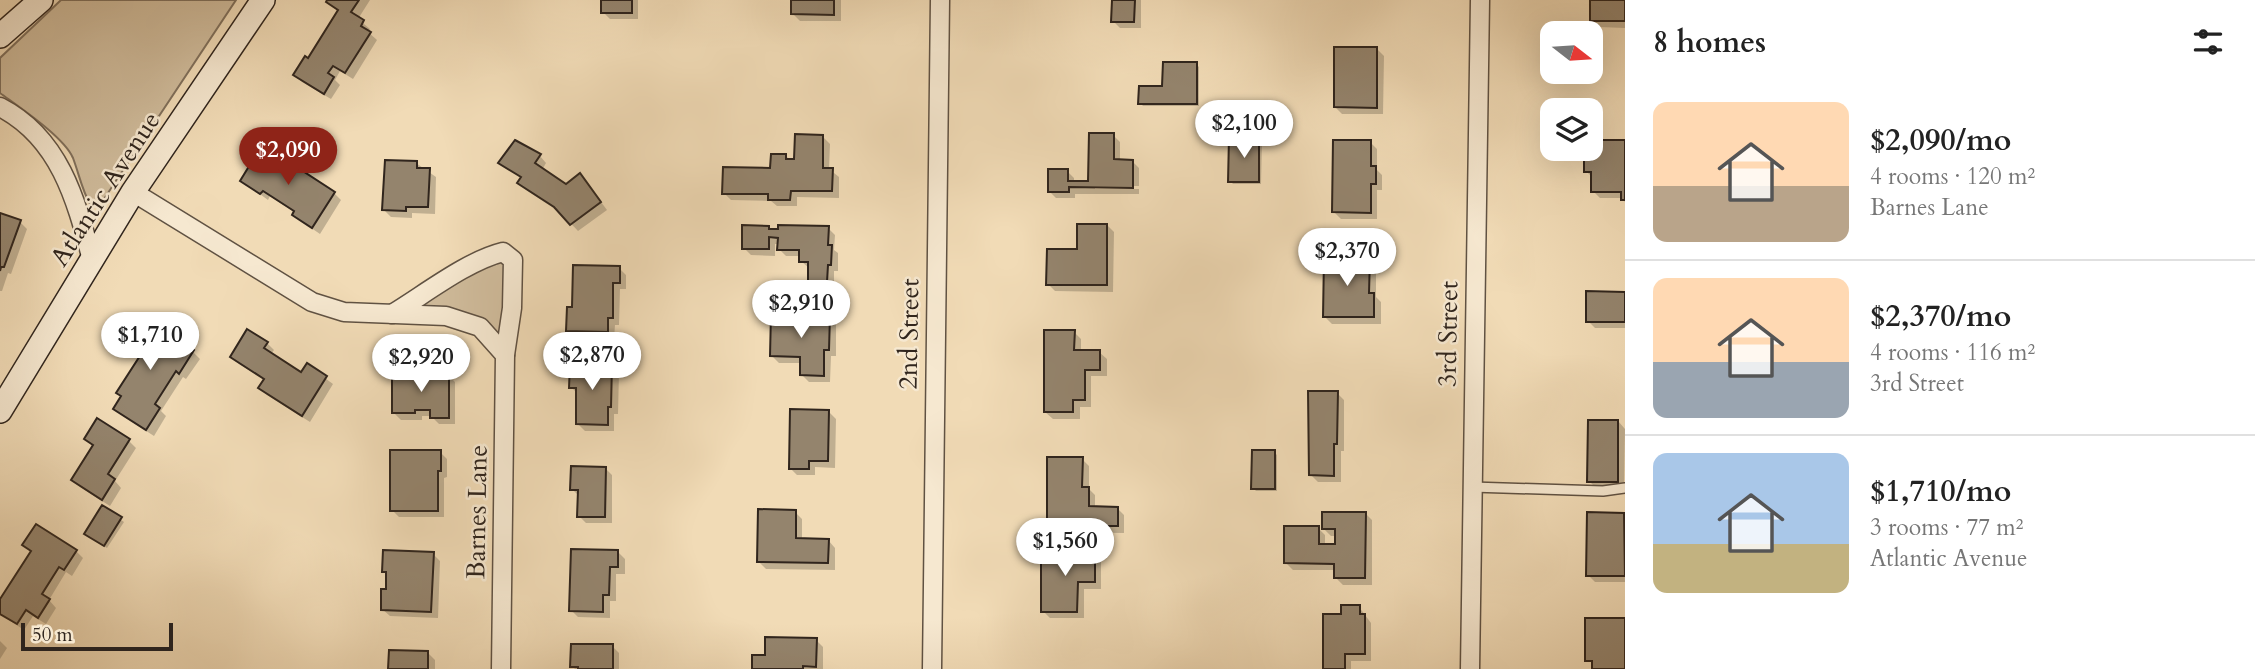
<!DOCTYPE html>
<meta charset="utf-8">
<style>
body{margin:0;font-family:Cardo,serif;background:#f2f2f2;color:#222;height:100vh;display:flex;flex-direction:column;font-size:26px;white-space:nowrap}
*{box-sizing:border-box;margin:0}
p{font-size:23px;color:#767676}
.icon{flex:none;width:38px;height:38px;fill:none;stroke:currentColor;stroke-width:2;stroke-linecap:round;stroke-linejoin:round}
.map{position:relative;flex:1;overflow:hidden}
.drawer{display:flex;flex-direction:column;background:#fff;width:630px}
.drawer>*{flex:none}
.needle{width:46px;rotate:107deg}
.tools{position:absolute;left:1540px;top:21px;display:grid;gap:14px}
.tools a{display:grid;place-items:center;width:63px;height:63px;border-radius:14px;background:#fff;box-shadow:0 7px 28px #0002;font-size:35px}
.scale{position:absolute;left:21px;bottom:18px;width:152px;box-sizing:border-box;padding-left:7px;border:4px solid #30251d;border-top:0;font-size:19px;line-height:24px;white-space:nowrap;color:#30251d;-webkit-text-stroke:5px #f6e8d0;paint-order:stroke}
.price{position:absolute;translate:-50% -60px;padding:0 16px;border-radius:24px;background:#fff;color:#222;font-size:23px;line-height:46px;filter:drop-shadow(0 2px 4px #0008)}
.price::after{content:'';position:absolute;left:50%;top:42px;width:21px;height:16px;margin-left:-10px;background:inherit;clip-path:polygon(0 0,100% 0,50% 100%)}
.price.on{background:#8f2418;color:#fff}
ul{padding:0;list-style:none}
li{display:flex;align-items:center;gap:21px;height:175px;padding:0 28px}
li+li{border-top:2px solid #e0e0e0}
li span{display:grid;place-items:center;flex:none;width:196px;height:140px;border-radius:14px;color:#555}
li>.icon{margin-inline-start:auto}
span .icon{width:84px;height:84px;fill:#fffc;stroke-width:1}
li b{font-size:30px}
h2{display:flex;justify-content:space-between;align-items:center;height:84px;padding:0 28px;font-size:30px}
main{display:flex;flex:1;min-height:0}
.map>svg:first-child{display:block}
.green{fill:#d0bc9c;stroke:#80705c;stroke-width:2}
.shadow{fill:#0003}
.building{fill:#94846d;stroke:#30251d;stroke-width:2}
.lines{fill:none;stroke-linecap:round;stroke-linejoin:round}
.lane-casing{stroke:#605243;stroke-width:12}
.street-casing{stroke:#605243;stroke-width:21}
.secondary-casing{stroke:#30251d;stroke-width:26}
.lane{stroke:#f6e8d0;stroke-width:9}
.street{stroke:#f6e8d0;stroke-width:18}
.secondary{stroke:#f6e8d0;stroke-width:23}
.labels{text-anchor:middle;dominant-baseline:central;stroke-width:5;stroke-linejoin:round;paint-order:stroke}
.street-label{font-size:26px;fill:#30251d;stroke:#f6e8d0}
</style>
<main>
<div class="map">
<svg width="1625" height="669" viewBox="0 0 1625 669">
<rect width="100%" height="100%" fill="#f1dbb6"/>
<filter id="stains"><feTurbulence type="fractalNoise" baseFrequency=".00286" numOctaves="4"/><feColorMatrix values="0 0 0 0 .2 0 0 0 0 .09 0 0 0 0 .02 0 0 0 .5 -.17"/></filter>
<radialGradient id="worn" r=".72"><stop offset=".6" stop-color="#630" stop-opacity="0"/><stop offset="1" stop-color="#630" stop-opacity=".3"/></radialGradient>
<!-- green -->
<g class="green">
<path d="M61,0h175l-136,205 -10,-1c-8,-14 -11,-30 -17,-46 -9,-21 -54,-51 -73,-65v-35z"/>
<polygon points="513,260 505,355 479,327 392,314 469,266"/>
</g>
<!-- shadow -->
<g class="shadow">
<polygon points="329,0 370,0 358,19 370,29 368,32 377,40 353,79 340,71 335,80 340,85 331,99 302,82 296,75 309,60 339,12 328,2"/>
<polygon points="594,0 638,0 638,19 610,19 603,12 603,0"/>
<polygon points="793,0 841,0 841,21 800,21 793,14"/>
<polygon points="1113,0 1141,0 1141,28 1120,28 1113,21"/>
<polygon points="1592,0 1625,0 1625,28 1599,27 1591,20"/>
<polygon points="1377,49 1384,56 1383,114 1342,114 1335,107"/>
<polygon points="1196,64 1199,67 1199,106 1143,106 1140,103"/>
<polygon points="1113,135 1120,142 1120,161 1132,161 1139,168 1139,186 1095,186 1095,189 1139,189 1139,194 1075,194 1075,198 1056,198 1049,191 1067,171 1074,178 1074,183 1090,183"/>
<polygon points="822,136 830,144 829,169 839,177 839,198 797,197 797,206 777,206 771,201 731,200 724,193 772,170 785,155 791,161 796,161"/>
<polygon points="1259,138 1262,142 1261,184 1233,184 1230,181"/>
<polygon points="1370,142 1377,149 1377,170 1382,175 1382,190 1377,190 1377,219 1341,219 1334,212"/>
<polygon points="1593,142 1625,142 1625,202 1622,198 1600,198 1593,191 1593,178 1586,171 1593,161"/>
<polygon points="263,148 288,166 284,173 293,179 334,193 341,200 320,234 301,221 294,214 295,213 270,196 268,200 242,181"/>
<polygon points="540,156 546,163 542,170 566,186 586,182 607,210 578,231 561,213 526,190 519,183 522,179 500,163"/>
<polygon points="416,163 436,177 435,214 412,213 412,218 391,217 384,210"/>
<polygon points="0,215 20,222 27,229 11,274 8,273 2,291 0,291"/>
<polygon points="1107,225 1114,232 1113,292 1055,291 1048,284 1078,251"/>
<polygon points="768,228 771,231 828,228 835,235 834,250 838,253 838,271 834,271 834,288 817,288 810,281 810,269 801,261 801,256 786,256 779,249 779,244 775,244 775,256 751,255 744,248"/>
<polygon points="1369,259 1376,266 1376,297 1381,302 1381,324 1332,324 1325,317"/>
<polygon points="619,268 626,275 626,289 620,289 619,325 615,325 614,339 575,338 568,331 574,309"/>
<polygon points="1588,293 1625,293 1625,328 1595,328 1588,321"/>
<polygon points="829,316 836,323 836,356 831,356 830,382 809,382 802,375 802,363 779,363 772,356"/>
<polygon points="1074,332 1081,339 1081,352 1099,352 1107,359 1107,376 1091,376 1091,407 1080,407 1080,419 1053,419 1045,412"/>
<polygon points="127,335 193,352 200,359 186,379 183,377 161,411 166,416 154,436 123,416 116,409 146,350"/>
<polygon points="267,343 274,350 271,354 302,374 307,365 333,384 310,422 267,395 260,388 265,380 239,364 232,357"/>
<polygon points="612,366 619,373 618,414 614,414 614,431 585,431 578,424 578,394 571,387"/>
<polygon points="448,375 455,382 455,424 439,424 431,416 422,416 422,420 401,420 394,413"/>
<polygon points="1337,393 1344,400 1344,451 1341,451 1341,482 1318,482 1311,475"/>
<polygon points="829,412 836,419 835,468 815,467 815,475 797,475 790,468"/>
<polygon points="98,421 129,441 136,448 115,481 121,488 110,506 80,487 73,480 94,447 86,439"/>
<polygon points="1618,421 1625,429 1624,488 1596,488 1589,481"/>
<polygon points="440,452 447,459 447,477 444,478 444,517 399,517 392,510"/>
<polygon points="1274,452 1277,455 1277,491 1256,491 1253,488"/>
<polygon points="1082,459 1089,466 1089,489 1095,495 1095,508 1117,508 1124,515 1124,533 1056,532 1049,525"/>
<polygon points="605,468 612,475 612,523 586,523 579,516 579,496 572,489"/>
<polygon points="103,507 124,522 107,548 89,536"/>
<polygon points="795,512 802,519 802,540 828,540 835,548 835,570 766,569 759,562"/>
<polygon points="1365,513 1372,520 1372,585 1343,585 1336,578 1336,570 1293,570 1286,563 1318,528 1325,535 1325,545 1337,546 1337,536 1331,536 1324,529"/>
<polygon points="1624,514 1625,582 1595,582 1588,575"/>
<polygon points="25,545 76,551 83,558 72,576 66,572 49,600 56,608 46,624 33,616 24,630 0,614 0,603 32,552"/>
<polygon points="618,552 625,559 625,574 616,574 616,601 610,601 610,618 578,617 571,610"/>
<polygon points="1094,552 1101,559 1101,589 1084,589 1084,618 1050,618 1043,611"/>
<polygon points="433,554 440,561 438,618 390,616 382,609 387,591 388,575 384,571"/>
<polygon points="1359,607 1371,623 1371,661 1351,661 1351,669 1325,669 1342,616"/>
<polygon points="816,640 823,647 823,669 754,669 767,657"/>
<polygon points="0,641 7,648 0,659"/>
<polygon points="612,646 619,653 619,669 575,669 572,666"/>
<polygon points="428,653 435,660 435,669 390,669"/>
</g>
<!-- building -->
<g class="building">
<polygon points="327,0 359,0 351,12 364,20 361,26 371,32 345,73 333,66 328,73 334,77 324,94 293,75 305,56 308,58 338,10 326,2"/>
<rect x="601" y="0" width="31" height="13"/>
<polygon points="791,0 834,0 834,15 791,14"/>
<polygon points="1112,0 1135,0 1134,22 1111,22"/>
<rect x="1590" y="0" width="35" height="21"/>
<polygon points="1334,47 1377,47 1377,108 1334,107"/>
<polygon points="1163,62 1197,62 1197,104 1138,104 1139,86 1162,86"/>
<polygon points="1089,133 1114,133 1114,159 1133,160 1133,188 1069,187 1069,192 1048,192 1048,169 1068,169 1068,181 1088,181"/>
<polygon points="795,134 823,135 823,168 833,168 832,191 791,191 790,200 768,200 768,194 722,194 723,167 770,168 771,154 786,154 786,159 794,159"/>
<polygon points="1229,137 1259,137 1259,182 1228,182"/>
<polygon points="515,140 541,154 535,163 566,184 580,173 601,202 570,225 554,207 517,183 521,177 498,163"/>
<polygon points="1333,140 1371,140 1371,166 1376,166 1376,184 1371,184 1371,213 1332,212"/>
<polygon points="1591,140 1625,140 1625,200 1621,200 1621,192 1591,192 1591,172 1584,172 1584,160 1591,160"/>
<polygon points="262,145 282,158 277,167 292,177 298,168 335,192 312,228 292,215 294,211 263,191 260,194 240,181"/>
<polygon points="385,160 417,161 417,168 430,168 428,207 406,207 406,211 382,210"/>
<polygon points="0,213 21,220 4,267 1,267 0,271"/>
<polygon points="1077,224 1107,224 1107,285 1046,285 1047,249 1077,249"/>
<polygon points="742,225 769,226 769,229 778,229 778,225 829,226 828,245 832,245 831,265 828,265 827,282 808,281 808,262 799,262 799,250 777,250 778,238 769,237 769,249 742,249"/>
<polygon points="1324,257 1370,257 1369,293 1374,293 1374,317 1323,317"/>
<polygon points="573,265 620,266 620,283 613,283 613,318 608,318 608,332 566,331 567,307 572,307"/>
<polygon points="1586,291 1625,292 1625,322 1586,322"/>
<polygon points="771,313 830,315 829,350 824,350 824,376 800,375 800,357 770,356"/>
<polygon points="138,315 194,350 179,374 176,371 155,404 160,408 146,430 113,409 121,396 116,393 145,348 125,335"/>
<polygon points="247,329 268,342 264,348 301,372 307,363 327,376 302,416 258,388 264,379 230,357"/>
<polygon points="1044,330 1075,330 1074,350 1100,350 1100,370 1085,370 1085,400 1073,400 1073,412 1044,412"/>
<polygon points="570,364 612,364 611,407 608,407 608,425 576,424 576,388 569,388"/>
<polygon points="449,373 449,418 430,418 430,410 415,410 415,413 392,413 392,374"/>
<polygon points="1308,391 1338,391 1337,444 1334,444 1334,476 1309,475"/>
<polygon points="790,409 829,410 828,461 809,461 809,469 789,469"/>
<polygon points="97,418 130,439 108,474 115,479 102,500 71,480 93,445 84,439"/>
<polygon points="1588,420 1618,420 1618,482 1587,482"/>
<polygon points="390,450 441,450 441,471 438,471 438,511 390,511"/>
<polygon points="1252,450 1275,450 1275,489 1251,489"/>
<polygon points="1047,457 1083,457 1082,487 1089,487 1089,506 1118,507 1118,526 1047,526"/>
<polygon points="571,466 606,467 605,517 577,517 578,490 570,490"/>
<polygon points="102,505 122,517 104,546 84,534"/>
<polygon points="758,509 796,510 796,538 829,539 828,563 757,562"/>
<polygon points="1322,512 1366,512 1365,578 1334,578 1334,564 1284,563 1284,526 1319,526 1319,544 1335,544 1335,529 1322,529"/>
<polygon points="1587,512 1624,513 1625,576 1586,576"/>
<polygon points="36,524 77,550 64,570 59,567 42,594 50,599 38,618 26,610 17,624 0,614 0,599 31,551 22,545"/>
<polygon points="571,549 618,550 618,567 610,567 609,595 603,595 603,612 569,611"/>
<polygon points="383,550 434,552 431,612 381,610 381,589 386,589 386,572 382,572"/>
<polygon points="1041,550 1095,550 1095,582 1078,582 1077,612 1041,612"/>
<polygon points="1341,605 1360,605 1360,614 1365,614 1365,654 1345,654 1345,669 1323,669 1323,614 1341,614"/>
<polygon points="1585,618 1625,618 1625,669 1592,669 1592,661 1585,661"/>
<polygon points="765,637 817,638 816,667 803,666 803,669 752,669 752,655 765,655"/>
<polygon points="571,644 613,644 613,669 578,669 578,667 570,667"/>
<polygon points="389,650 428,651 428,669 388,669"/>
</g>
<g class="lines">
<!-- lane casing -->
<g class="lane-casing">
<polyline id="lane" points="1472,487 1603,491 1625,488"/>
</g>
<!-- street casing -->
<g class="street-casing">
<g id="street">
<path d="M0,107c60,31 76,93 92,153"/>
<polyline points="133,192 312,302 344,312 446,316 480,327 505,355 501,669"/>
<path d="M392,314c33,-20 75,-53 111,-62l10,8 -1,48 -7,47"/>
<polyline points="932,669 940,0"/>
<polyline points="1470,669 1480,0"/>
</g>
</g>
<!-- secondary casing -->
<g class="secondary-casing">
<g id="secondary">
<polyline points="0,36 41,0"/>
<polyline points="0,411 133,192 263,0"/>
</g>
</g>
<!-- lane -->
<use href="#lane" class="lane"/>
<!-- street -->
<use href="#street" class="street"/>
<!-- secondary -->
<use href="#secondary" class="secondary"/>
</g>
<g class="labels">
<!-- street labels -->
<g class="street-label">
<text transform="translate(105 189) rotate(-57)">Atlantic Avenue</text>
<text transform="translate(909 334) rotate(-89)">2nd Street</text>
<text transform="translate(1448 334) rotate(-89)">3rd Street</text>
<text transform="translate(477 512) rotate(-89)">Barnes Lane</text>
</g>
</g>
<rect width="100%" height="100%" filter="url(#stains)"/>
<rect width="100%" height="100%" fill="url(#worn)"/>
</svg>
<div class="tools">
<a><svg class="needle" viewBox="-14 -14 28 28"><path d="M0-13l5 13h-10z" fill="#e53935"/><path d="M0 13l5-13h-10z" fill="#767676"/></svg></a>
<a><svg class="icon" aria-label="layers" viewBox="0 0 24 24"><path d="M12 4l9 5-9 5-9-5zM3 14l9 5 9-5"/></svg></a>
</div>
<div class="scale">50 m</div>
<b class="price" style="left:1244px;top:160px">$2,100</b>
<b class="price on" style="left:288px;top:187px">$2,090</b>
<b class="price" style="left:1347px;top:288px">$2,370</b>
<b class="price" style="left:801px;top:340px">$2,910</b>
<b class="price" style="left:150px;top:372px">$1,710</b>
<b class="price" style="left:592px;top:392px">$2,870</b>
<b class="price" style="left:421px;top:394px">$2,920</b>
<b class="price" style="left:1065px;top:578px">$1,560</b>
</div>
<section class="drawer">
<h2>8 homes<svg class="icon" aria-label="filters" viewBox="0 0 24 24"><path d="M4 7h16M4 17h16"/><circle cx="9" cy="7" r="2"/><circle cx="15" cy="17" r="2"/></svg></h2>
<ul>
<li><span style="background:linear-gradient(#ffd9b3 60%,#b9a48a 0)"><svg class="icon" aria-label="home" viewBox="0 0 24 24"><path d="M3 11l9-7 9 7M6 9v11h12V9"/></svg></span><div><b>$2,090/mo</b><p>4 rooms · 120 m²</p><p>Barnes Lane</p></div></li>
<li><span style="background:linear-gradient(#ffd9b3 60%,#9aa5b1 0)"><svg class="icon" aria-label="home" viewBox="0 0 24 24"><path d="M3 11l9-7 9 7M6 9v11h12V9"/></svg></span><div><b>$2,370/mo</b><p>4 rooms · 116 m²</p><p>3rd Street</p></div></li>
<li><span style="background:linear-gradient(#a9c7e8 65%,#c2b280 0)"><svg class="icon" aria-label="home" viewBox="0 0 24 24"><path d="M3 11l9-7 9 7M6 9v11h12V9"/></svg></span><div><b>$1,710/mo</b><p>3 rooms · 77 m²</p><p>Atlantic Avenue</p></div></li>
</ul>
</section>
</main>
